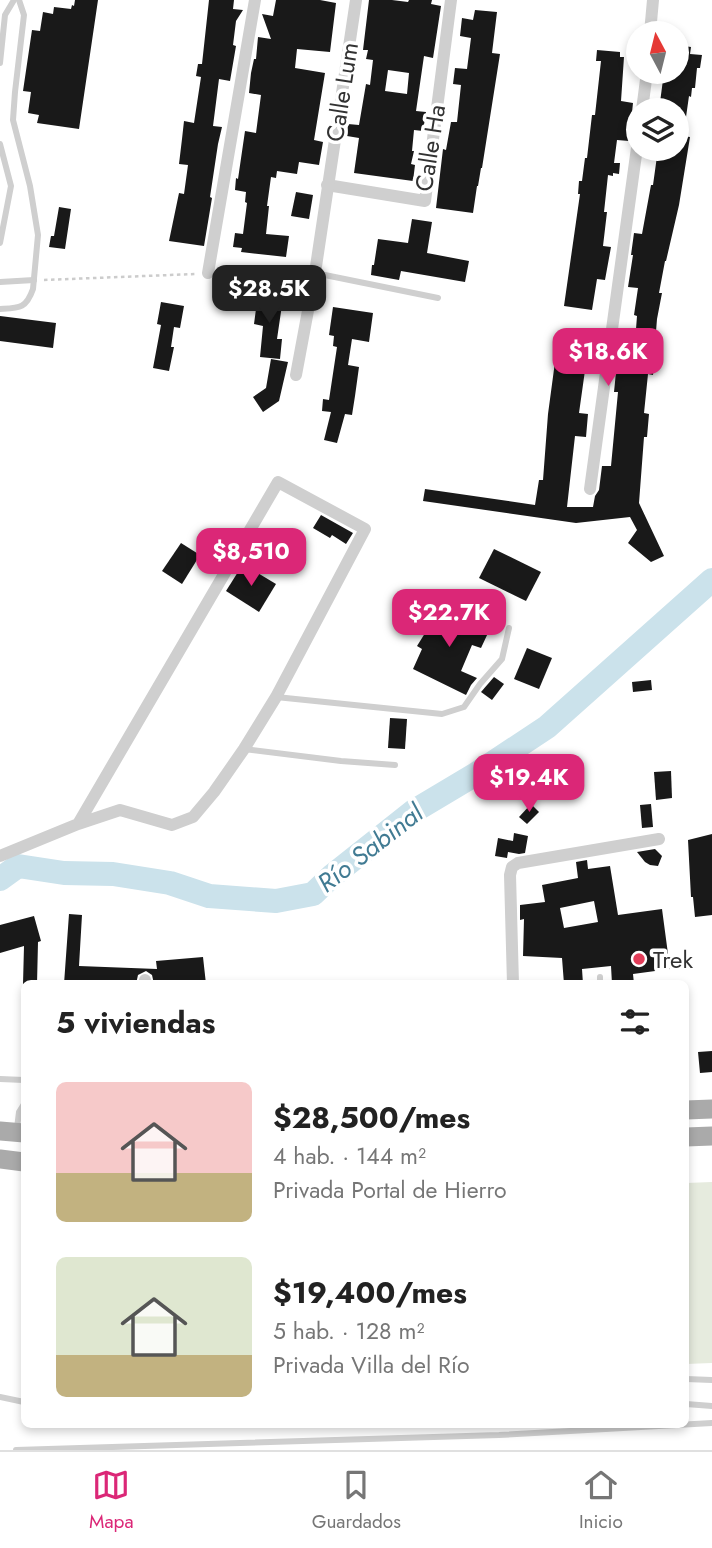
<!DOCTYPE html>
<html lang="es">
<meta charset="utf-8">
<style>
body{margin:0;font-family:Jost,sans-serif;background:#f2f2f2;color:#222;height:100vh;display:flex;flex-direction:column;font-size:26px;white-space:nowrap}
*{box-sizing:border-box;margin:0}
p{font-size:23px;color:#767676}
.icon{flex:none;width:38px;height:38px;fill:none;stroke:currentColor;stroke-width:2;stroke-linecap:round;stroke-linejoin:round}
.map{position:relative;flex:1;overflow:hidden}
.panel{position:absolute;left:21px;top:980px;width:668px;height:448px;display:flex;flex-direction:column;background:#fff;border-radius:10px;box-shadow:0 4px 10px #0003}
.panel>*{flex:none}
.needle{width:46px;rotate:353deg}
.tools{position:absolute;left:626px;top:21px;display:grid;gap:14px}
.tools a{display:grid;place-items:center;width:63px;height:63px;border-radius:50%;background:#fff;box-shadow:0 4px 10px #0003;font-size:35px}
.price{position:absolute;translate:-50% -60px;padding:0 16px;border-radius:14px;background:#db2777;color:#fff;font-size:23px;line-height:46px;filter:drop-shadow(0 2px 4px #0008)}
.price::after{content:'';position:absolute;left:50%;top:42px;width:21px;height:16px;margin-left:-10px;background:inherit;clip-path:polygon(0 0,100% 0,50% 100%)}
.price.active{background:#222;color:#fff}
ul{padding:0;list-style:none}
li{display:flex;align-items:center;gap:21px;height:175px;padding:0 35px}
li span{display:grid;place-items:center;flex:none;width:196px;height:140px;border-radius:10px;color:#555}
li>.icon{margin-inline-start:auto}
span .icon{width:84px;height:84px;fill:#fffc;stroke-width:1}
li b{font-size:30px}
h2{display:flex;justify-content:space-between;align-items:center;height:84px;padding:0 35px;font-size:30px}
.menu{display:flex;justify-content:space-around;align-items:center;height:98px;border-top:2px solid #e0e0e0;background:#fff;font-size:19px;color:#767676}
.menu a{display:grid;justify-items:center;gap:4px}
.menu .active{color:#db2777}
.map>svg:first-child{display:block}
.green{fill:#e6ebde}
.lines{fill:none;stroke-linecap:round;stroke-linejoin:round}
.river{stroke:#cbe2eb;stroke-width:24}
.building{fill:#191919;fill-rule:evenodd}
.path{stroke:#ccc;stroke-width:2.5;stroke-dasharray:3.5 3.5;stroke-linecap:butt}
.service{stroke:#cfcfcf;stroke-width:6}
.minor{stroke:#cfcfcf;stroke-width:12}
.primary{stroke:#aaa;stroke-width:19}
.poi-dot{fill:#e13c58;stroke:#fff;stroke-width:2.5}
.labels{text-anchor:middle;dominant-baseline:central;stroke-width:7;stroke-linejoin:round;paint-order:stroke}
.street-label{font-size:24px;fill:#323232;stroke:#fff}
.poi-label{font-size:24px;fill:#323232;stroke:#fff;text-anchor:start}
.water-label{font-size:26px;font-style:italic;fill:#417b93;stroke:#fff}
</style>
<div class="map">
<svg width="712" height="1450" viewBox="0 0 712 1450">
<rect width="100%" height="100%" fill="#fff"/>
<!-- green -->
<polygon class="green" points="712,1182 712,1363 686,1364 686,1183"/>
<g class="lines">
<!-- river -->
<polyline class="river" points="0,879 18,866 64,873 113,874 170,883 209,896 276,901 313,894 332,876 414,811 476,774 547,727 712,580"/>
</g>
<!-- building -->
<g class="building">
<polygon points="75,0 98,0 79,129 37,123 39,115 28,113 31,92 23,91 32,30 40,31 43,12 53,14 54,7 71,9 72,5 74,6"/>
<polygon points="209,0 234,0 233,9 243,10 236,21 233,45 236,46 230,81 219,79 213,126 222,127 218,144 210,197 212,198 204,246 169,241 179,193 184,194 188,165 179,164 182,139 184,121 194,123 201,77 196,76 198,64 202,64"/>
<polygon points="276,0 320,0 336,3 330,52 297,49 295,68 325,73 314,140 323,142 319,165 299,162 297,174 277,171 276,178 271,177 267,206 269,206 266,234 289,236 286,257 241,252 242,248 233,247 235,233 243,234 247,203 245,202 246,192 235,190 236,178 238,179 245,131 256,133 261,95 249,93 251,73 254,59 256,59 258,37 271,39 262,14 273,16"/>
<path d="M369,0h23l16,2 1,-2h23l-1,4 10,2 -8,52 -9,-2 -8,55 10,1 -3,19 -9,-1 -2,21h2l-3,13 4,1 -2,16 -59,-8 5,-35 -12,-2 1,-12 11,1 7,-41 4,1 3,-25 -7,-1 2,-9h-5zM388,70l21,3 -2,21 -22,-3z"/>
<polygon points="475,10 497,12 492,53 500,54 482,168 481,168 478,186 477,186 473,213 436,208 443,149 446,150 451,122 457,122 461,85 453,84 455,68 467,69 471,38 460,36 462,18 473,20"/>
<polygon points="677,45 691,47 690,54 702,55 700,68 697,68 695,88 692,88 691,97 689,96 684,131 677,130 677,110 659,110 664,72 677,72"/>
<polygon points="597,50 620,52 620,57 624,57 621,101 633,103 629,141 617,140 614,163 620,163 619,174 613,173 613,176 608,175 604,212 607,212 603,246 611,247 605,280 597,279 592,310 564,306 580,194 578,194 579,181 582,181 585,158 587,158 592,115 595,115 601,61 596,61"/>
<polygon points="677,135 690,137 679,205 666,261 665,261 659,293 662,293 657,319 655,344 658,344 657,355 655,355 653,375 648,374 644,413 649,414 647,437 644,437 639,503 664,556 651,562 628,543 637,530 630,517 576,523 423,501 425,489 535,505 539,480 543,480 548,414 557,347 573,348 575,331 602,334 600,351 588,349 579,413 588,414 586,437 575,436 567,507 593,507 595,496 599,490 602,466 611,466 618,392 614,392 618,352 633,353 635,342 637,316 634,315 638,288 628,287 633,255 631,255 634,233 642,234 651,185 653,185 658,149 677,149"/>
<polygon points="296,192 313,195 309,219 291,216"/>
<polygon points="59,207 71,209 65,249 49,247 51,236 54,236"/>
<polygon points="412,219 432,222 427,253 469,261 465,282 401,271 399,280 371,275 372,265 374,265 378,239 408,243"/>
<polygon points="258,294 283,298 277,339 282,339 280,359 260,357 263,326 254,324"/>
<polygon points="161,302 184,306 180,328 174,327 171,347 174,347 169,371 153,368 161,325 157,324"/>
<polygon points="333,307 373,313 369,342 352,339 348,365 359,367 355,396 352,415 345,414 337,443 324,440 331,412 322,411 323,399 329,400 337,347 333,346 334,336 329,335"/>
<polygon points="0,316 56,323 53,348 0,341"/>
<polygon points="271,359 288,362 279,401 263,412 253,397 266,388"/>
<polygon points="321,515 353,533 346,544 332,535 330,538 313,528"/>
<polygon points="181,543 200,555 182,584 162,571"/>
<polygon points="494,549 541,572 526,601 479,578"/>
<polygon points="243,564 276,584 259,612 226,591"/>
<polygon points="452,601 462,606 456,615 478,626 477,629 488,633 481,648 472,645 461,671 477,678 471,685 466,695 413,669 422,649 417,646 437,614 442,618"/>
<polygon points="527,648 552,658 539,689 514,679"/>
<polygon points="494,677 504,684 492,700 481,692"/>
<polygon points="651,680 652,690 633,692 632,682"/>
<polygon points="390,718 407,719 405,749 388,748"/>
<polygon points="671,771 672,798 656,800 654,772"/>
<polygon points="531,804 539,812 527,824 519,817"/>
<polygon points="651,804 653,827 642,828 640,805"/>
<polygon points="514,833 528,836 525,853 519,854 508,852 507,858 495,856 498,838 513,841"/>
<polygon points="712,834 712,915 695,917 693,897 691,897 688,840"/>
<polygon points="655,849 662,856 658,866 650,865 645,862 637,852"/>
<path d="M587,860l1,9 22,-3 8,49 44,-6 8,60 -37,5 1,10h-22l-1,-18 -29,3 1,15h-19l-2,-26 -39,-2 1,-37 -4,1v-15l25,-3 -3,-17 36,-7 -2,-16zM594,901l4,21 -34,6 -4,-20z"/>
<polygon points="69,914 82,915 79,966 157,969 156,961 203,957 206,984 154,984 152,975 146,971 138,975 136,984 64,984"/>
<polygon points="34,916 41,941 38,942 37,984 23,984 24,946 0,953 0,925"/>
<polygon points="712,1051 712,1072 700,1073 698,1052"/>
</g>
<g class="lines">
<!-- path -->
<polyline class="path" points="44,280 195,274"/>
<!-- service -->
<g class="service">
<polyline points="0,63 5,15 14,0"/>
<polyline points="0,144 11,186 0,243"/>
<polyline points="315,273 438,298"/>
<polyline points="0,282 34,280"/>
<path d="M0,309c19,-1 26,0 33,-20l5,-54 -8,-49 -17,-66 2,-28 9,-77 -5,-15"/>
<polyline points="276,697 442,714 464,707 480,684 502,659 509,628"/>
<polyline points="244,749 341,761 395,765"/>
<polyline points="600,977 600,984"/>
<polyline points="0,1079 24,1080"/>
<polyline points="17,1128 19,1112 24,1104"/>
<polyline points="686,1379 712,1380"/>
<polyline points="0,1397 24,1402"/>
<polyline points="686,1404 712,1406"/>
<polyline points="16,1450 499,1435 712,1423"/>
</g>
<!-- minor -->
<g class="minor">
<polyline points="650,33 653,0"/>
<polyline points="642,110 647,72"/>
<polyline points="327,185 425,201 451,0"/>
<polyline points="208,273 255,0"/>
<polyline points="296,375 315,273 356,0"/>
<polyline points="590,489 639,133"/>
<polyline points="0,856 78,824 120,810 172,825 193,817 214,792 244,749 276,697 365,529 278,482 78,824"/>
<polyline points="145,980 145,984"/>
<polyline points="513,984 510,875 512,867 518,863 659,839"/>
</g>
<!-- primary -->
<g class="primary">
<polyline points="686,1110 712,1109"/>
<polyline points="0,1131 24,1133"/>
<polyline points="686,1137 712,1136"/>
<polyline points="0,1159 24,1162"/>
</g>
</g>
<!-- markers -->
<circle class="poi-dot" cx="639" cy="959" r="7"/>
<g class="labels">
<!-- street labels -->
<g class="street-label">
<text transform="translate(342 92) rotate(-81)">Calle Lum</text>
<text transform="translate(430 148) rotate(-81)">Calle Ha</text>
</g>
<!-- poi labels -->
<g class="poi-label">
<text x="653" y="959">Trek</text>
</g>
<!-- water labels -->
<g class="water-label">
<text transform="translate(370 848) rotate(-38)">Río Sabinal</text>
</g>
</g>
</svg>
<div class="tools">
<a><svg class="needle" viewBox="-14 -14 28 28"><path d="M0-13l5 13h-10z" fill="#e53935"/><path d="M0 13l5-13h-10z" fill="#767676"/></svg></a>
<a><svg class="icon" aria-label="layers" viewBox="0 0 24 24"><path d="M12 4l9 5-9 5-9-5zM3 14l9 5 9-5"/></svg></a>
</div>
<b class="price active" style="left:269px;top:325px">$28.5K</b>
<b class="price" style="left:608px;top:388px">$18.6K</b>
<b class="price" style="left:251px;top:588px">$8,510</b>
<b class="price" style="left:449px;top:649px">$22.7K</b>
<b class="price" style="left:529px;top:814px">$19.4K</b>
<section class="panel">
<h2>5 viviendas<svg class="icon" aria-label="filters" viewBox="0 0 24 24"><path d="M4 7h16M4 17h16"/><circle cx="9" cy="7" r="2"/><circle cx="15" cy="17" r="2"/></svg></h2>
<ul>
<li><span style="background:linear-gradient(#f6c9c9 65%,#c2b280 0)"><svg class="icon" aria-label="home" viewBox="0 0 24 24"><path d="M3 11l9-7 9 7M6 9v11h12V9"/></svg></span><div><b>$28,500/mes</b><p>4 hab. · 144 m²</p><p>Privada Portal de Hierro</p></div></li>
<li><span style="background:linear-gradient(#dfe7d0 70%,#c2b280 0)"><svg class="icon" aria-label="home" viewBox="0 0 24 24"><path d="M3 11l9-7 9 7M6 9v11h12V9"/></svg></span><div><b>$19,400/mes</b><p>5 hab. · 128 m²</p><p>Privada Villa del Río</p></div></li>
</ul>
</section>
</div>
<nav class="menu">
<a class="active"><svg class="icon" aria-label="map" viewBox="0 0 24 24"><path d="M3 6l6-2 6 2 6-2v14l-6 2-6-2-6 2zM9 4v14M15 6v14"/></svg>Mapa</a>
<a><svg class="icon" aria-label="saved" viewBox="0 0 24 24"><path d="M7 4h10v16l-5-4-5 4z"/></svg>Guardados</a>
<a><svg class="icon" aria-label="home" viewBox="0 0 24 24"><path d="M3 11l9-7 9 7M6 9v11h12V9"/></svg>Inicio</a>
</nav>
